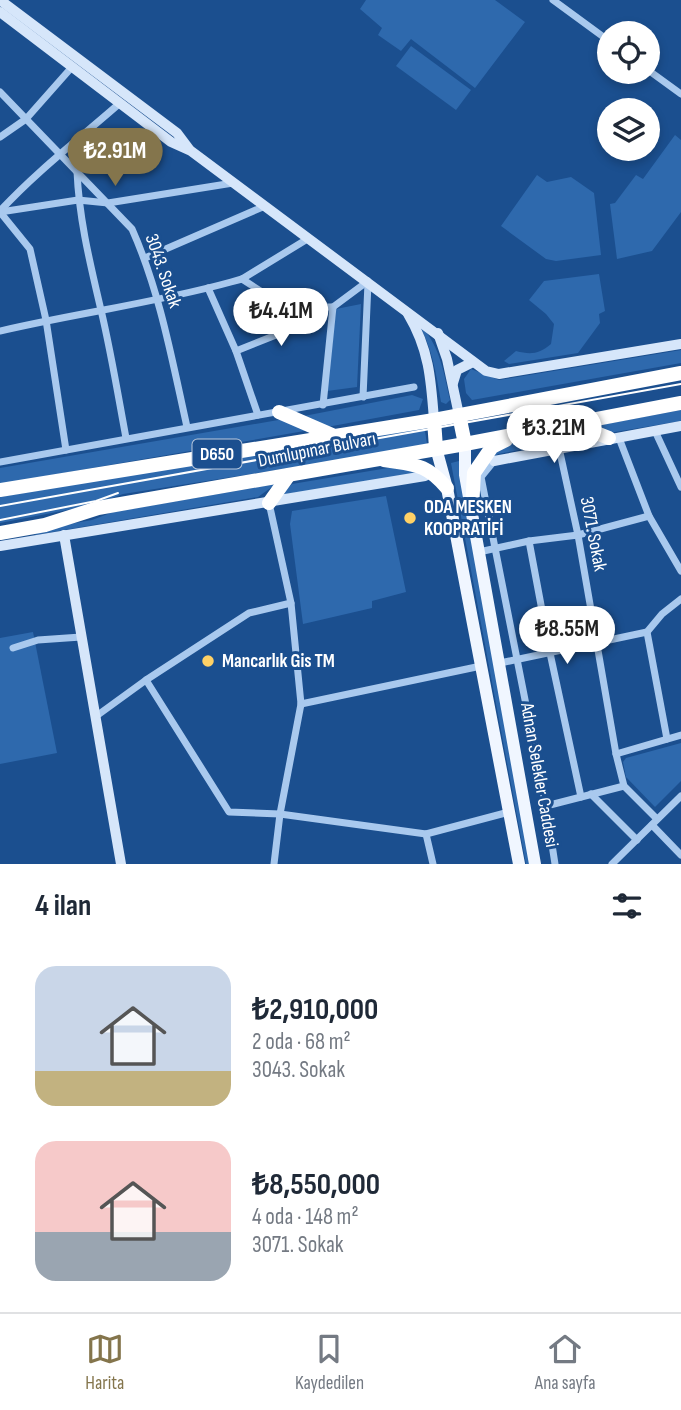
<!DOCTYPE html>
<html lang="tr">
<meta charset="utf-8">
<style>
body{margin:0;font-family:"Sofia Sans Condensed",sans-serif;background:#f2f2f3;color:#1f2937;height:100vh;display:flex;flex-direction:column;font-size:26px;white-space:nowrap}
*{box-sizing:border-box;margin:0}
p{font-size:23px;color:#747a83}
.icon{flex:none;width:38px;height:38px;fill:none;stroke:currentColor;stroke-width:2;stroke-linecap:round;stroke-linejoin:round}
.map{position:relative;height:864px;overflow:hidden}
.details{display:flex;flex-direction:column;background:#fff;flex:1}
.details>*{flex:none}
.fabs{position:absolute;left:597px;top:21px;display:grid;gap:14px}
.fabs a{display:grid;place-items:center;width:63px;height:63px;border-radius:50%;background:#fff;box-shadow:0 4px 10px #0003;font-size:35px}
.price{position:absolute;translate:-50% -60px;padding:0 16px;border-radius:24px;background:#fff;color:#222;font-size:23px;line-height:46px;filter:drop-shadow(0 2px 4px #0008)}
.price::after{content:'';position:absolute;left:50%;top:42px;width:21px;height:16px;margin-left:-10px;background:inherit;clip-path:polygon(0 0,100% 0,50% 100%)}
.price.active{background:#84754c;color:#fff}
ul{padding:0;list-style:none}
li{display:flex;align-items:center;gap:21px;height:175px;padding:0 35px}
li span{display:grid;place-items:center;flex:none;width:196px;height:140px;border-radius:21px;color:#555}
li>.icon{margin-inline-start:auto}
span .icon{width:84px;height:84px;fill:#fffc;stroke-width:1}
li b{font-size:30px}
h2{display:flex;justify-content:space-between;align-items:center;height:84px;padding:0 35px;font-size:30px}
.dock{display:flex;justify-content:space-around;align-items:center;height:98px;border-top:2px solid #e0e1e3;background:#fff;font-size:19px;color:#747a83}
.dock a{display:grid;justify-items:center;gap:4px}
.dock .active{color:#84754c}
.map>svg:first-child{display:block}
.green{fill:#2e69ad}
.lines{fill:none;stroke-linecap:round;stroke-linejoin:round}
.street{stroke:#a9c9ee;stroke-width:7}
.secondary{stroke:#d6e6fa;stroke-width:10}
.primary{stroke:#f0f6ff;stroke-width:12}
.highway{stroke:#fff;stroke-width:14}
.tram{stroke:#fff;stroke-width:2}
.poi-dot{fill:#ffd166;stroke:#1b4f8f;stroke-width:2.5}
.labels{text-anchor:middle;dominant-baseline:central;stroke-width:6;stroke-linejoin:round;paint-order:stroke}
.shield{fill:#1b4f8f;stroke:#bbcadd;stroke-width:2}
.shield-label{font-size:18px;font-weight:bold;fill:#fff}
.street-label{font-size:19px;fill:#fff;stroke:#1b4f8f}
.poi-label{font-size:19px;font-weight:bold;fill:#fff;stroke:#1b4f8f;text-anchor:start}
</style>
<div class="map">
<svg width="681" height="864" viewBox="0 0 681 864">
<rect width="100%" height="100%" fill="#1b4f8f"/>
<!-- green -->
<g class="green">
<polygon points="366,0 495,0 525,22 475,88 411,39 401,51 378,35 382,28 360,9"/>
<polygon points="411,46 471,90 456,110 396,66"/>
<polygon points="675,135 681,140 681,212 652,251 617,259 610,204 615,203 636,175 643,179"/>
<polygon points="537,175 547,182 571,177 594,193 601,255 556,261 546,259 501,226"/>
<path d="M599,274l6,37 -6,3 1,9 -22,30 -69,11 -5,-3 12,-10c15,4 23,3 35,-7l3,-20 -8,-10 -17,-14 15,-19z"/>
<polygon points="361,304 357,387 327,391 336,309"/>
<path d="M417,321c23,24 26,48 33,79l-4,4 -5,-2c-5,-29 -9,-56 -24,-81z"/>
<polygon points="681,350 681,363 472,400 466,393 464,379 471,369 499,380"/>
<polygon points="412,395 423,399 419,410 327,427 304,416"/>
<polygon points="681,410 681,421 609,433 590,427"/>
<polygon points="284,419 310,430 0,484 0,468"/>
<polygon points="424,425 427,444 315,464 123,494 93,505 0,523 0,497"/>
<polygon points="574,430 593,436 498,454 489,460 494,449 509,442"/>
<polygon points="459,461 531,864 526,864 451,463"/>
<polygon points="400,466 420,474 280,495 292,484"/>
<polygon points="276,484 258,497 35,535 41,529 92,520 113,512"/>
<polygon points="386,496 406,592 372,601 372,608 303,624 290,524 292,511"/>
<polygon points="33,632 57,753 0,764 0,638"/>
<polygon points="681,743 681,781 655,807 626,777 623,762 626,758"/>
</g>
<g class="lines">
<!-- street -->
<g class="street">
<polyline points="553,0 609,41"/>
<polyline points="648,70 681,94"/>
<path d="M0,92l132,137c28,63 40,131 55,198"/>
<polyline points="0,137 26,119 72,67"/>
<path d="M77,171c2,48 13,92 24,139 10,42 17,85 25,128"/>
<path d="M0,211c37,-40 79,-72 120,-108"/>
<polyline points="0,212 30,249 46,320 66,450"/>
<polyline points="0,212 78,200 108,203 233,183"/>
<polyline points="145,258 265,206"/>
<polyline points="242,279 285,307 333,307 368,281"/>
<polyline points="208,288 236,351 258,415"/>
<path d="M0,331c77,-18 155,-28 231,-49l11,-3 67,-41"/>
<polyline points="236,351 276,335 296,307"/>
<polyline points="363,397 368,283"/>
<polyline points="323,405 333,307"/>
<polyline points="655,431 681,487"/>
<polyline points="619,438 649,516 681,571"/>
<polyline points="559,448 578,535 616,754 624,786 657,819"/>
<polyline points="494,461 481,477 546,806 555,864"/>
<polyline points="0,462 414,387"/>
<polyline points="269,503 291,603 301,704 280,814 274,864"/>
<polyline points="529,541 550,653 581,797"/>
<polyline points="479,552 529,541 578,535 649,516"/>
<polyline points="647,632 667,739"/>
<polyline points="13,648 38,640 81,637"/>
<polyline points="500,663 647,632 662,614 681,599"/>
<polyline points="146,680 229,812 280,814 426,834 509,812"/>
<polyline points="301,704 481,666"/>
<polyline points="95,717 146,680 249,613 291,603"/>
<polyline points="616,754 681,735"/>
<polyline points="591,794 637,840"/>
<polyline points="546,806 624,786"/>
<polyline points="652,825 681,855"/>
<polyline points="426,834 433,864"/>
<polyline points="612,864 681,796"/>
</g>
<!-- secondary -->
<g class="secondary">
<polyline points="0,0 177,133 189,149"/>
<polyline points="0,12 171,142 191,151 486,371 499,374 681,344"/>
<path d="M408,314c21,35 23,65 26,106"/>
<polyline points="438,333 447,359 459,415"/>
<polyline points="453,383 457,370 473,362"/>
<polyline points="494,461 681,426"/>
<polyline points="64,535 121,864"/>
<polyline points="0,546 425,476"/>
</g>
<!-- primary -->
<g class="primary">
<polyline points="465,444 465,475 535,864"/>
<polyline points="436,448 447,488 519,864"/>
</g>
<!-- highway -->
<g class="highway">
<polyline points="279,412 332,435"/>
<polyline points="459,415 465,444"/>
<polyline points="434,420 436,448"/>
<polyline points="571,423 609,438"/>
<path d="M384,460c30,5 42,3 63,28"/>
<polyline points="0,490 434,420 681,373"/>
<polyline points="269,503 289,475"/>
<polyline points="472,508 474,473 492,447 506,440"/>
<polyline points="0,533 45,525 98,508 465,444 681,403"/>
</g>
<!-- tram -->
<g class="tram">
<polyline points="0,506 681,384"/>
<polyline points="0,520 96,501 118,493"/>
</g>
</g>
<!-- markers -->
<g class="poi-dot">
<circle cx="410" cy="518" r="7"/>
<circle cx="208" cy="661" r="7"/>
</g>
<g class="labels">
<!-- shield labels -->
<rect class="shield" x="192.5" y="439.5" width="49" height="29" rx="5"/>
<g class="shield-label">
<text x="217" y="454">D650</text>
</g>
<!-- street labels -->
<g class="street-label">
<text transform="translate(163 271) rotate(71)">3043. Sokak</text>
<text transform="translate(317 450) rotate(-11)">Dumlupınar Bulvarı</text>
<text transform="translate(593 534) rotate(79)">3071. Sokak</text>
<text transform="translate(539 775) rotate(80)">Adnan Selekler Caddesi</text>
</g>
<!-- poi labels -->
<g class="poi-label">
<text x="424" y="507">ODA MESKEN<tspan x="424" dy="22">KOOPRATİFİ</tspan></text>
<text x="222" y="661">Mancarlık Gis TM</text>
</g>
</g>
</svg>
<div class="fabs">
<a><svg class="icon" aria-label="locate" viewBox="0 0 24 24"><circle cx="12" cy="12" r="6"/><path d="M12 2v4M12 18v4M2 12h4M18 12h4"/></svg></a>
<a><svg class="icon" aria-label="layers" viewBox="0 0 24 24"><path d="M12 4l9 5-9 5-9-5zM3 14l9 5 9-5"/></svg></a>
</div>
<b class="price active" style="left:115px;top:188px">₺2.91M</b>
<b class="price" style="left:281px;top:348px">₺4.41M</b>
<b class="price" style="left:554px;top:465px">₺3.21M</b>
<b class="price" style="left:567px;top:666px">₺8.55M</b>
</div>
<section class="details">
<h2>4 ilan<svg class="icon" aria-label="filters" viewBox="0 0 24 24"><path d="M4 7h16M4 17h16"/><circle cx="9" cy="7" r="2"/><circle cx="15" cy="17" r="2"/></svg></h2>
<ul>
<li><span style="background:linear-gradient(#c9d6e8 75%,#c2b280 0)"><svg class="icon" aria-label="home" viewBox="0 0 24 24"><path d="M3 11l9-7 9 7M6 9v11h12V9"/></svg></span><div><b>₺2,910,000</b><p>2 oda · 68 m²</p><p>3043. Sokak</p></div></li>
<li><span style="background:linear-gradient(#f6c9c9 65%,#9aa5b1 0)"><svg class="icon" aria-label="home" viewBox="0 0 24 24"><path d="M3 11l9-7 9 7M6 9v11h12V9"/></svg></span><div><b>₺8,550,000</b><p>4 oda · 148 m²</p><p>3071. Sokak</p></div></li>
</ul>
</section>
<nav class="dock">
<a class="active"><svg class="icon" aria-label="map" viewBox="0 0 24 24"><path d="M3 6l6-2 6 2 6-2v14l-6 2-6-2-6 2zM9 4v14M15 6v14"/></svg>Harita</a>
<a><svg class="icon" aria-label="saved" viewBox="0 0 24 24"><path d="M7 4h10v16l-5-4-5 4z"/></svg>Kaydedilen</a>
<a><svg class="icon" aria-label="home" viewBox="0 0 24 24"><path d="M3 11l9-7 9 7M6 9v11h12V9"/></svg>Ana sayfa</a>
</nav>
